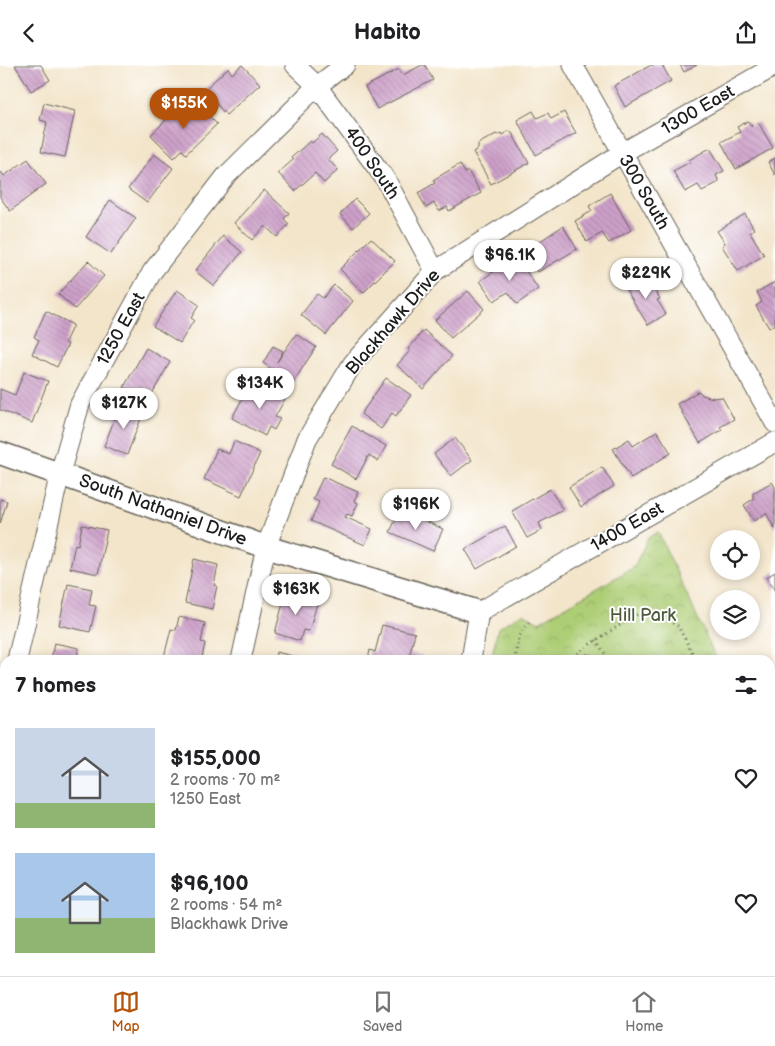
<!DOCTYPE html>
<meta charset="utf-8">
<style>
body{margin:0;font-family:"Balsamiq Sans",sans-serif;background:#f2f2f2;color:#202124;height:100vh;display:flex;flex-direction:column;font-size:19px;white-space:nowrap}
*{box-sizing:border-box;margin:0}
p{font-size:16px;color:#757577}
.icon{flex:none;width:28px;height:28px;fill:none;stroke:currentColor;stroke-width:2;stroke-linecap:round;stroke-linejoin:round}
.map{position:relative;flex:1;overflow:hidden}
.drawer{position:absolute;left:0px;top:590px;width:775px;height:321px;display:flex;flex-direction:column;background:#fff;border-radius:15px 15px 0 0;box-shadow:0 2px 8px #0003}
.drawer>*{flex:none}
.tools{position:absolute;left:710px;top:465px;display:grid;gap:10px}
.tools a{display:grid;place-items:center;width:50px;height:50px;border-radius:50%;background:#fff;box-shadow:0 2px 8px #0003;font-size:25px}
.price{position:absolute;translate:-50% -42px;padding:0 11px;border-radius:18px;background:#fff;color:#222;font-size:16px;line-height:32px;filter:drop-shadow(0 1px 2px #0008)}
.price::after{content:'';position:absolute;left:50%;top:30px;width:15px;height:11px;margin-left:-8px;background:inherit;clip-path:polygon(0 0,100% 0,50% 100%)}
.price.active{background:#b45309;color:#fff}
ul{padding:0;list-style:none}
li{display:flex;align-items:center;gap:15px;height:125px;padding:0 15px}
li span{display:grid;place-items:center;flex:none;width:140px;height:100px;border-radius:0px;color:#555}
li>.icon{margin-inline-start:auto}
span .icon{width:60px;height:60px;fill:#fffc;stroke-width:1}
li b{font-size:21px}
h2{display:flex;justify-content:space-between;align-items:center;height:60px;padding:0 15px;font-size:21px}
header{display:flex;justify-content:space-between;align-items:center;height:65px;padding:0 15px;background:#fff;font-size:22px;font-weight:700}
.tabs{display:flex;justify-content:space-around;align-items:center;height:70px;border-top:1px solid #e0e0e0;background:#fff;font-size:14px;color:#757577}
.tabs a{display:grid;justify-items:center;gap:2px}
.tabs .active{color:#b45309}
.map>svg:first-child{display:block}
.park{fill:url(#park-crowns);stroke:#657549}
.building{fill:url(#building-back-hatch)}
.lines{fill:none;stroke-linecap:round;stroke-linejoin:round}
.minor-casing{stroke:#676259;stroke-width:21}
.tertiary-casing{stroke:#676259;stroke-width:25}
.path{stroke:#676259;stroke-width:3;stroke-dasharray:1 4;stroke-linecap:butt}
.minor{stroke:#fff;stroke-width:19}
.tertiary{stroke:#fff;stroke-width:22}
.labels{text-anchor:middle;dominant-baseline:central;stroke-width:4;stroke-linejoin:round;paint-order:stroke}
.street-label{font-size:18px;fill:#1c1c1c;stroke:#fff}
.park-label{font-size:18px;fill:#4f5a3c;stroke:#fff}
</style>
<header><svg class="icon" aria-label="back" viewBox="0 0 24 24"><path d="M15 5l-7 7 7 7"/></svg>Habito<svg class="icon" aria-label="share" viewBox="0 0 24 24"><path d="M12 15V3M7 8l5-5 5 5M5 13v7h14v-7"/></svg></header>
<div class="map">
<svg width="775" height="911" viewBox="0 0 775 911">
<defs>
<pattern id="park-crowns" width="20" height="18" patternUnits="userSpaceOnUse" patternTransform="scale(1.25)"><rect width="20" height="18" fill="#aece76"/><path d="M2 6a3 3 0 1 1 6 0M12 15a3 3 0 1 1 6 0" fill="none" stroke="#95b066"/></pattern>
<pattern id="building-back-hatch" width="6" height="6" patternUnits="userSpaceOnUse" patternTransform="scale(1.25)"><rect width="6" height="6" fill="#cda0c9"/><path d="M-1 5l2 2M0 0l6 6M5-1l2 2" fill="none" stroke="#af89ac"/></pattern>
</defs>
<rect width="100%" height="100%" fill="#fff"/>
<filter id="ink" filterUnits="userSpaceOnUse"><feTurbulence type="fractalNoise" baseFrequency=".02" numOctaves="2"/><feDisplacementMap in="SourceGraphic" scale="10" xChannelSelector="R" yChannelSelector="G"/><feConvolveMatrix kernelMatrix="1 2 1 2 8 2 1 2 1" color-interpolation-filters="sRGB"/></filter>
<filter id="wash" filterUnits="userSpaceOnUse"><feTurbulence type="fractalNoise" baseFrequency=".0096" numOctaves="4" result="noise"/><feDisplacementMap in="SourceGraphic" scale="20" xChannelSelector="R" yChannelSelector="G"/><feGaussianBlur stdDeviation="1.12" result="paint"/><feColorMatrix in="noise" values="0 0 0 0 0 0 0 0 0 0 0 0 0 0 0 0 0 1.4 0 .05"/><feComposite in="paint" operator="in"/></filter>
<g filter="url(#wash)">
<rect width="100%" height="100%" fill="#f3e5ca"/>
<!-- park -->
<g class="park">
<polygon points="658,467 717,595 491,595 498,563 523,548 539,557 634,502 648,473"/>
<polygon points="770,671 775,672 775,771 770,774"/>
</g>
<g id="blocks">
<!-- building -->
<g class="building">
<polygon points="15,0 41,0 50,15 31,26"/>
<polygon points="242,0 260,19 226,50 204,25 228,3 232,9"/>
<polygon points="422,0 425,0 433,15 377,44 365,22 399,4 403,10"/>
<polygon points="651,0 662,0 671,16 625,42 614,21"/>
<polygon points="680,0 697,0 684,7"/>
<polygon points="44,38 75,46 65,92 41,87 47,57 40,55"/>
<polygon points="197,39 217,59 186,89 182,85 174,93 151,70 180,41 188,48"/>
<polygon points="533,46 537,53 548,48 551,54 564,47 576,68 536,90 517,55"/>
<polygon points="748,56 751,61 758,57 773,83 736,104 721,77 740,67 737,62"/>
<polygon points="509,66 512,68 529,98 491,119 473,87 478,84 478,79 496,69 497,70 501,68 502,70"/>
<polygon points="322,69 337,86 328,94 338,105 324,118 315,108 295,126 278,108 293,95 291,93 310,76 312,78"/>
<polygon points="710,83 724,106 716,110 719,117 702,126 698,120 685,127 673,106 690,97 689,95"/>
<polygon points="154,89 173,103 147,138 128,124"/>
<polygon points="775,93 775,110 768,97"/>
<polygon points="28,94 46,119 10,146 0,132 0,107 1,107 4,111"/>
<polygon points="460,99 465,108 468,106 481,128 449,146 447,142 439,146 434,138 426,143 418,128 435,118 433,115"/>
<polygon points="264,125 289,148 284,154 289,159 277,172 265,161 252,175 234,158"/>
<polygon points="610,128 631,165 609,178 602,168 587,177 575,156 592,146 589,141"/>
<polygon points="355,134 369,148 353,163 340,149"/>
<polygon points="110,135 136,153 111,189 86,172"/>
<polygon points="745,149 754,164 750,167 764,190 738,206 722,181 725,178 717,166"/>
<polygon points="563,161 577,184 538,207 525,186"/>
<polygon points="223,171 242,187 214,221 195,206"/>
<polygon points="371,173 395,196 363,228 340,204"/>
<polygon points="516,191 538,224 517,239 508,227 494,236 480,216"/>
<polygon points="88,196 104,211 75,244 58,229"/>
<polygon points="646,210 660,234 657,235 666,249 648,260 625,223"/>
<polygon points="775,217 775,259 769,263 756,241 762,237 757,227"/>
<polygon points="334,220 353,236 326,270 301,250 317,229 323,233"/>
<polygon points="177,225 199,240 191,253 194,255 180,278 153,261"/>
<polygon points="468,226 484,244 451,273 435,255"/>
<polygon points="46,246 73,260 65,277 68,279 57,302 32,289 39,275 34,272"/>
<polygon points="424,265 452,291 423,324 397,300 410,286 408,284"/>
<polygon points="296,269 316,282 292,319 263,298 273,281 283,286 277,297"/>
<polygon points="146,283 170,297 148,336 124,322"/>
<polygon points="24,307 48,316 32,358 0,345 0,324 15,330"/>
<polygon points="386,313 411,330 396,351 392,348 381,364 361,349"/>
<polygon points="263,320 286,332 275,352 280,354 274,365 269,362 265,371 232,353 246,327 256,333"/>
<polygon points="699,326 702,330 713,333 722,332 734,354 720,362 722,365 700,378 677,339"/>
<polygon points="120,340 143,348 127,390 104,381"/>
<polygon points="352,361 386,381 378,396 369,390 356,414 331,399"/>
<polygon points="657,366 671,388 631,413 613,384 629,374 633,381"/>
<polygon points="455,373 472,395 451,411 434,389"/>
<polygon points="234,376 260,388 241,431 204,414 217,384 229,389"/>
<polygon points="602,402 614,421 581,442 569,422"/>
<polygon points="323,412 358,427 354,436 358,438 352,451 347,449 345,452 372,464 365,480 311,456 319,437 313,434"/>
<polygon points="772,417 775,422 775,464 766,448 754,456 744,440 753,434 753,428"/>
<polygon points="550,424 563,445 539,458 542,465 527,473 512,446"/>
<polygon points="0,434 7,436 0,459"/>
<polygon points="400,445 443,464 433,486 390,467"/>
<polygon points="82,460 107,465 98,509 70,503 75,479 78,480"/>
<polygon points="505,461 516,481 477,504 465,484"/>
<polygon points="194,494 218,500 214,520 217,521 212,544 185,538"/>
<polygon points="775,507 775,526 767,512"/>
<polygon points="68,519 92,524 89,540 96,541 90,567 59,560"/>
<polygon points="286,527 318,535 309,566 303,565 300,576 275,568"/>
<polygon points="179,552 205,558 201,577 205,578 202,593 198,592 197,595 175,595 164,592 171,564 176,565"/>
<polygon points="382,560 415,568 410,588 423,591 422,595 368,595 370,585 375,587"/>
<polygon points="54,578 79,583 76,595 51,595"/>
<polygon points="276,587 301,593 300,595 275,595"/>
<polygon points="586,589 608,593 607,595 585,595"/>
<polygon points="775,612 775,651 770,654 770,614"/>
<polygon points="0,874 5,875 5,906 14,906 13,911 0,911"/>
<polygon points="770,903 774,910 771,911 747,911 745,906 770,906"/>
<polygon points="94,906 131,906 130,911 93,911"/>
<polygon points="319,906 346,906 341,911 321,911 317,908"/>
<polygon points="433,906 444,906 446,911 423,911"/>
</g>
</g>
</g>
<g filter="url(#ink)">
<use href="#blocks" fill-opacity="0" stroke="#676259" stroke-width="1"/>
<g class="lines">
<!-- minor casing -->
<g class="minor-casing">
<g id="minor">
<polyline points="295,0 317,21 386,115 435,206"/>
<polyline points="573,0 775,358"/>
<polyline points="17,595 60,408 80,339 152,207 226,111 317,21 345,0"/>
<polyline points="241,595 266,482 307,374 353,298 435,206 622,88 775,1"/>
<polyline points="471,595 479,547 775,377"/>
<polyline points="0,669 5,647"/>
<polyline points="0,835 5,836"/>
<polyline points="241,906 249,911"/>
<polyline points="546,906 549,911"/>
<polyline points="690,906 693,911"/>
<polyline points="171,911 172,906"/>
</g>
</g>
<!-- tertiary casing -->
<g class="tertiary-casing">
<g id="tertiary">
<polyline points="0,388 266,482 479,547"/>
<polyline points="770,810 775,807"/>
<polyline points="594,911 602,906"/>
</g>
</g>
<!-- path -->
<g class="path">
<polyline points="596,575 609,595"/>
<path d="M515,595c2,-14 3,-31 17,-39"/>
<polyline points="570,595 587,581 639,548 659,549 678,561 696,595"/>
</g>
<!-- minor -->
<use href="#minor" class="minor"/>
<!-- tertiary -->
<use href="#tertiary" class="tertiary"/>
</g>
</g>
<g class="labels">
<!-- street labels -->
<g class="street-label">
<text transform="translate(698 45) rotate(-30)">1300 East</text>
<text transform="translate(372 98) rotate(56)">400 South</text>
<text transform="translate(644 127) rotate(60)">300 South</text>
<text transform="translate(393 257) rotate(-49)">Blackhawk Drive</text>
<text transform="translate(121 264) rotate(-61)">1250 East</text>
<text transform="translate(163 445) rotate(20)">South Nathaniel Drive</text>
<text transform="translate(627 462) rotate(-30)">1400 East</text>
</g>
<!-- park labels -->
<g class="park-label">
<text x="643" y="550">Hill Park</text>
</g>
</g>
</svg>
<div class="tools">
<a><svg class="icon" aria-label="locate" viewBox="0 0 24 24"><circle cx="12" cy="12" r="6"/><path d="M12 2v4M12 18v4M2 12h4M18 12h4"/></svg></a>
<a><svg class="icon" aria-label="layers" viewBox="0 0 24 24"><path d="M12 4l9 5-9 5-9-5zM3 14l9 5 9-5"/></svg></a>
</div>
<b class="price active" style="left:184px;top:65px">$155K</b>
<b class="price" style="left:510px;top:217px">$96.1K</b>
<b class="price" style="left:646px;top:235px">$229K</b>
<b class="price" style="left:260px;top:345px">$134K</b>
<b class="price" style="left:124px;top:365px">$127K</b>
<b class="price" style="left:416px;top:466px">$196K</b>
<b class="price" style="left:296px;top:551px">$163K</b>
<section class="drawer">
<h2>7 homes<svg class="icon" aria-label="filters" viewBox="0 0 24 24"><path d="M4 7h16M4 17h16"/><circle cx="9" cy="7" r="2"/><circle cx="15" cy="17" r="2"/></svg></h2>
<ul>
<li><span style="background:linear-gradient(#c9d6e8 75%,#8fb573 0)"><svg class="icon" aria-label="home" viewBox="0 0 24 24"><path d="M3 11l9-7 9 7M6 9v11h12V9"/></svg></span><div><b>$155,000</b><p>2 rooms · 70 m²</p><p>1250 East</p></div><svg class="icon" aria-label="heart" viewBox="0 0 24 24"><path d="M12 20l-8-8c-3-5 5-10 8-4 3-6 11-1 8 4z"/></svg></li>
<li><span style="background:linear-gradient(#a9c7e8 65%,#8fb573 0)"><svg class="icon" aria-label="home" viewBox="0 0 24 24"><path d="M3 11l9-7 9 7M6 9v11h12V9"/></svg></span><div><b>$96,100</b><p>2 rooms · 54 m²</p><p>Blackhawk Drive</p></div><svg class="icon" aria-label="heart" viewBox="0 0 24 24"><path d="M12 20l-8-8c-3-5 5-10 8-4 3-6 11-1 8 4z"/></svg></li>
</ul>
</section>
</div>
<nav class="tabs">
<a class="active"><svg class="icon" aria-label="map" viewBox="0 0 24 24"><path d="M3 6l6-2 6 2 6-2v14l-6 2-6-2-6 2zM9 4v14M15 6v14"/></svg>Map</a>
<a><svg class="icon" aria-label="saved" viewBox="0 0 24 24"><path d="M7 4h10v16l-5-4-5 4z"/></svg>Saved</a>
<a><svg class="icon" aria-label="home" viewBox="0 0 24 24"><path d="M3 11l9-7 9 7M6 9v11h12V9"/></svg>Home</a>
</nav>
